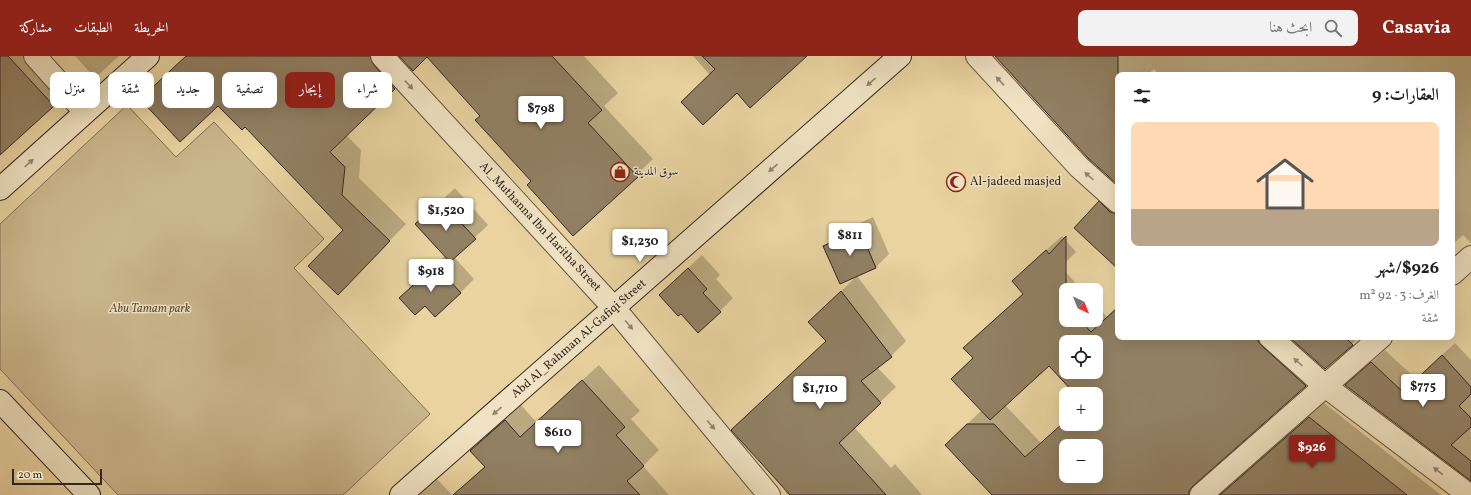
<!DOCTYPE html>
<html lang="ar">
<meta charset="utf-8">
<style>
body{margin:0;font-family:Vollkorn,Amiri,serif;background:#f2f2f2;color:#202124;direction:rtl;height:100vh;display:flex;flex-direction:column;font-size:15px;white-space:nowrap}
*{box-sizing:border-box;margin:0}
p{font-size:13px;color:#757577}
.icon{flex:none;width:22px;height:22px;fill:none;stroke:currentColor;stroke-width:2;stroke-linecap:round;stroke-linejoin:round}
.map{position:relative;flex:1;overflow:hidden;direction:ltr}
.side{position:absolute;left:1115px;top:16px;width:340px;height:268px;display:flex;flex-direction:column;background:#fff;border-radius:8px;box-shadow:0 4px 16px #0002;direction:rtl}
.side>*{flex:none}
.banner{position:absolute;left:12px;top:16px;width:380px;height:36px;direction:rtl;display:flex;gap:8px}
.needle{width:26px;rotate:137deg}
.fabs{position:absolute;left:1059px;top:227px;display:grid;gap:8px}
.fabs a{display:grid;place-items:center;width:44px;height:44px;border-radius:8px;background:#fff;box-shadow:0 4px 16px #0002;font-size:20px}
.scale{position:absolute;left:12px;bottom:10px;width:90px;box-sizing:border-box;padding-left:4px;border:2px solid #352720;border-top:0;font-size:11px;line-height:14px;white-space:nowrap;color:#352720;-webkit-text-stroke:3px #f0e2c2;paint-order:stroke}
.price{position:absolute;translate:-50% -34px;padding:0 9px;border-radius:4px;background:#fff;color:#222;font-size:13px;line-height:26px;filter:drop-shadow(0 1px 2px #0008)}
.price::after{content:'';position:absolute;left:50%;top:24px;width:12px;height:9px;margin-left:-6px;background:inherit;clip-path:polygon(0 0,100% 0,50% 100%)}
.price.current{background:#8f2418;color:#fff}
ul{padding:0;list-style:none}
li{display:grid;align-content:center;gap:8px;height:212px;padding:0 16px}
li span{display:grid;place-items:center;height:124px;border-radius:8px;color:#555}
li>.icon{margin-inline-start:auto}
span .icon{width:72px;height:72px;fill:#fffc;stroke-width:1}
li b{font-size:17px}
h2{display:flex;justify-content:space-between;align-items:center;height:48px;padding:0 16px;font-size:17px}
.pill{padding:0 14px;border-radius:8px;background:#fff;box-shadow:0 4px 16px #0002;font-size:14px;line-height:36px}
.pill.current{background:#8f2418;color:#fff}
header{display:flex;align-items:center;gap:24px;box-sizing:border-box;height:56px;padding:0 20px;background:#8f2418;color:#fff}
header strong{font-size:19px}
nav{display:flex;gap:22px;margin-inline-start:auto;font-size:14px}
.search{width:280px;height:36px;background:#f2f2f2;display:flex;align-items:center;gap:10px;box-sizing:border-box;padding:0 14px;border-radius:8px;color:#757577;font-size:15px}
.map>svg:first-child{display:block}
.green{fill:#cab68b;stroke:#806e56}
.shadow{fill:#0003;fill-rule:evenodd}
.building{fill:#928063;stroke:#352720;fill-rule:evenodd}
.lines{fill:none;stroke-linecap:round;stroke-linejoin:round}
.street-casing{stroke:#625240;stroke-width:24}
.secondary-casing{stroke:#352720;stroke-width:24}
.street{stroke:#f0e2c2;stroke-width:22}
.secondary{stroke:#f0e2c2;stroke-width:22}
.oneway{fill:#928471}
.labels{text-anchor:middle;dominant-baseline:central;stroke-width:3;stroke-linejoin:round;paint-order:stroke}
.poi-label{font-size:12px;fill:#352720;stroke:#f0e2c2;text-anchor:start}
.street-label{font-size:12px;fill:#352720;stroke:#f0e2c2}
.park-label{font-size:12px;font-style:italic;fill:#5a4b3b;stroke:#f0e2c2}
</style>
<header>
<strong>Casavia</strong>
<div class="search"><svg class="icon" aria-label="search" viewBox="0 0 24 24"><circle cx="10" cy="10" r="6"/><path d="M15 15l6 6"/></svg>ابحث هنا</div>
<nav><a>الخريطة</a><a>الطبقات</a><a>مشاركة</a></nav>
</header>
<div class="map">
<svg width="1471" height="439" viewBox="0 0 1471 439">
<rect width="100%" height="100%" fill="#e8d3a1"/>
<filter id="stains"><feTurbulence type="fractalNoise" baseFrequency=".005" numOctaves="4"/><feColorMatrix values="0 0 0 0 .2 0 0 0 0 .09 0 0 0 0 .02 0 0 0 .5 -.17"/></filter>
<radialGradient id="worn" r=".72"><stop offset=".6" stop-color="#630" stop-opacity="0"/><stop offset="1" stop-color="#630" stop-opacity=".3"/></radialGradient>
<!-- green -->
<polygon class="green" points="127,49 176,101 214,66 324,183 294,212 430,358 343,439 118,439 0,313 0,168"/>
<!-- shadow -->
<g class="shadow">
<polygon points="0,0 44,0 72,30 0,97"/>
<polygon points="75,0 119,0 95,22"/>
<polygon points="186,0 396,0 411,15 346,79 361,94 359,122 406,168 354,221 344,174 245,70 218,48 157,27"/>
<polygon points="427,0 584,0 618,37 604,50 653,103 573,179 481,59"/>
<polygon points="693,0 805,0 737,36 710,19"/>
<polygon points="995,0 1471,0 1471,187 1463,179 1452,189 1452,19 1160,19 1154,13 1147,19 1118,19 1118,128 1088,101"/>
<polygon points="1114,131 1118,134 1118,212 1099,146"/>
<polygon points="455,132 488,169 454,201 474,223 460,237 425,248 400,242 445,200 430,155"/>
<polygon points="873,161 889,198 876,211 841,226 825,190 838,177"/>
<path d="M1062,180l14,16 -15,15 21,23h-16v30h30v-15l11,12 11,-10v30h165l38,33 -15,15 -101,89 -1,7 15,11 7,-3 98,-86 117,92h-443l-36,-66 20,-19 -8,-52 -9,-10 59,-55 4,-27zM1066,286h30v30h-30zM1049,308l27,30h20v30h-30v-4l-25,23 -36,-38zM1066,390h30v30h-30z"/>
<polygon points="702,199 720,219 716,223 733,242 720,255 673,226"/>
<polygon points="857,220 906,285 891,300 877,311 896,331 854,371 891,412 895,408 922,439 788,439 785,436 787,434 827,284 809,266"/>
<polygon points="1290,281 1360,281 1325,312"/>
<polygon points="1455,287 1471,304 1471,424 1346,329 1385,294 1416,323"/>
<polygon points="599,309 640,355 631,363 659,394 643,410 669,439 453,439 485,410 472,395 487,379 521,349 536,366"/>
<polygon points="437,423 452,439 410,439 426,433"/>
</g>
<!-- building -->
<g class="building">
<polygon points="0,0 8,0 54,50 0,99"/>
<polygon points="186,0 370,0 373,8 395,33 330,96 345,111 342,139 390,185 338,239 308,210 343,174 245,71 242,74 218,50 180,86 140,43"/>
<polygon points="399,0 552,0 602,54 588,67 638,121 573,180 527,129 531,125 475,64 480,60 427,1 413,15"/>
<polygon points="702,0 807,0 750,52 737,37 703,69 681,46 715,13"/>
<polygon points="995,0 1118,0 1118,129 1088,102"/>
<polygon points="441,145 476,183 450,206 415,168"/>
<polygon points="1099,145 1110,156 1118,158 1118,213 1074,172"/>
<polygon points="860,174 876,212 840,228 823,190"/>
<path d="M1066,180v84h14l11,12 27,-25v30h140v4l4,5 44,40 -113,100 -4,5v4h-197l-47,-50 22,-21h27l31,33 37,-33h40l-6,-7v-23h-21l-26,-28 -59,54 -39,-41 22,-21 -10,-10 60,-54 -11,-13 34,-31 3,4zM1066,286h30v30h-30zM1066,390h30v30h-30z"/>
<polygon points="435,209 461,237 435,261 425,250 415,259 399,242"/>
<polygon points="688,212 707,233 703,237 721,256 698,277 681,258 678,260 659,239"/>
<polygon points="841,235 892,301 861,325 881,347 839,387 886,439 790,439 731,374 826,285 808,266"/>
<polygon points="1289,281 1345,281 1353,289 1325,313"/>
<polygon points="1442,299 1471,331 1471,338 1459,350 1471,362 1471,371 1451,389 1471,405 1471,425 1345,329 1371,306 1403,336"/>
<polygon points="582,324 625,371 616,379 644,410 627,425 640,439 453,439 485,411 470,395 505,364 520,381"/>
<polygon points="1309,361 1407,439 1220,439"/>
</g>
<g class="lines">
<!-- street casing -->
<g class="street-casing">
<g id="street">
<polyline points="35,0 85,56"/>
<polyline points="382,0 614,252 769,439"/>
<polyline points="977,0 1079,111 1118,146"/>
<polyline points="1452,218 1471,201"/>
<polyline points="1270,281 1325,330 1469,439"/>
<polyline points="1201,439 1381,281"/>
</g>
</g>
<!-- secondary casing -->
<g class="secondary-casing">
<g id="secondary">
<polyline points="0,133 148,0"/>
<polyline points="0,345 89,439"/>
<polyline points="401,439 900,0"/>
</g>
</g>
<!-- street -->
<use href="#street" class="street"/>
<!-- secondary -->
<use href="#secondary" class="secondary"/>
</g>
<!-- one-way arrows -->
<defs><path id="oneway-solid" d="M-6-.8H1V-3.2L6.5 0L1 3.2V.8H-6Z"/></defs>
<g class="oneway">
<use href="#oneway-solid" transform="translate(1000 25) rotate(-133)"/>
<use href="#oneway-solid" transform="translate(871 26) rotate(139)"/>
<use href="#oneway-solid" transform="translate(409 29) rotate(47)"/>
<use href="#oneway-solid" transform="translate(29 107) rotate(-42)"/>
<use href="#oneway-solid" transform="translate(773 112) rotate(139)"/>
<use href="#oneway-solid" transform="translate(1089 120) rotate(-138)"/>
<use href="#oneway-solid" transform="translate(629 269) rotate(50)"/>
<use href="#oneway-solid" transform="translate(1298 306) rotate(-138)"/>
<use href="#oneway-solid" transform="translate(497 355) rotate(139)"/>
<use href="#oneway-solid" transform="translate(711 369) rotate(50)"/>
<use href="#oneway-solid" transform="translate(1438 415) rotate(-143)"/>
</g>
<!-- icons -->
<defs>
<g id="shop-ring" transform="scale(1)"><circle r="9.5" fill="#f0e2c2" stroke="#8f2418" stroke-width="1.5"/><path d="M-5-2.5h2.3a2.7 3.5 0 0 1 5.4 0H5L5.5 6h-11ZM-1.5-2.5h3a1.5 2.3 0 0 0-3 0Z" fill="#8f2418"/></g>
<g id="mosque-ring" transform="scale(1)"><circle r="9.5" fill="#f0e2c2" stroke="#8f2418" stroke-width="1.5"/><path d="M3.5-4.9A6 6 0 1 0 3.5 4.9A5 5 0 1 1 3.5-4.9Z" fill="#8f2418"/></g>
</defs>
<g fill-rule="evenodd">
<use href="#shop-ring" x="620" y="116"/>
<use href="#mosque-ring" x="956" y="126"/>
</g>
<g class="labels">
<!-- poi labels -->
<g class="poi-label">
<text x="634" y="116">سوق المدينة</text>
<text x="970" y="126">Al-jadeed masjed</text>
</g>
<!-- street labels -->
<g class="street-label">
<text transform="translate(540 171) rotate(47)">Al_Muthanna Ibn Haritha Street</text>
<text transform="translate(579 283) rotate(-41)">Abd Al_Rahman Al-Gafiqi Street</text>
</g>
<!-- park labels -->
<g class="park-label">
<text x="150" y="253">Abu Tamam park</text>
</g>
</g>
<rect width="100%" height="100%" filter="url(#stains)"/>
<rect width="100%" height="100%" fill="url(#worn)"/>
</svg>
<div class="fabs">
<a><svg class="needle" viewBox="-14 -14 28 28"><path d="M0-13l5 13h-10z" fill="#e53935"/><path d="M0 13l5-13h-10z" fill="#757577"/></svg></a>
<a><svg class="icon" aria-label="locate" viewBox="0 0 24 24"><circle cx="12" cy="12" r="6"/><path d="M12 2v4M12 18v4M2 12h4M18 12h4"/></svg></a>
<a>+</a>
<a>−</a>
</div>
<div class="scale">20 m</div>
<b class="price" style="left:541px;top:74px">$798</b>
<b class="price" style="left:446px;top:176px">$1,520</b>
<b class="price" style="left:850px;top:201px">$811</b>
<b class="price" style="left:640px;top:207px">$1,230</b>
<b class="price" style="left:431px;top:237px">$918</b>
<b class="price" style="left:1423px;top:352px">$775</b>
<b class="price" style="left:820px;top:354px">$1,710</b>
<b class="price" style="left:558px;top:398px">$610</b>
<b class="price current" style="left:1312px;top:413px">$926</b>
<div class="banner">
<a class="pill">شراء</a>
<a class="pill current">إيجار</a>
<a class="pill">تصفية</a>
<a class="pill">جديد</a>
<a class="pill">شقة</a>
<a class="pill">منزل</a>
</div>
<section class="side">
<h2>العقارات: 9<svg class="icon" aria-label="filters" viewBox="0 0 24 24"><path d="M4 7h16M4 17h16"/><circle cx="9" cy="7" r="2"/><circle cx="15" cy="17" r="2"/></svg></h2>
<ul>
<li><span style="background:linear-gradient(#ffd9b3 70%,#b9a48a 0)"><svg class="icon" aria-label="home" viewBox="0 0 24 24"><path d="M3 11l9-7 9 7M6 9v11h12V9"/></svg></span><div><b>$926/شهر</b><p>الغرف: 3 · 92 m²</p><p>شقة</p></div></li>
</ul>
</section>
</div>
